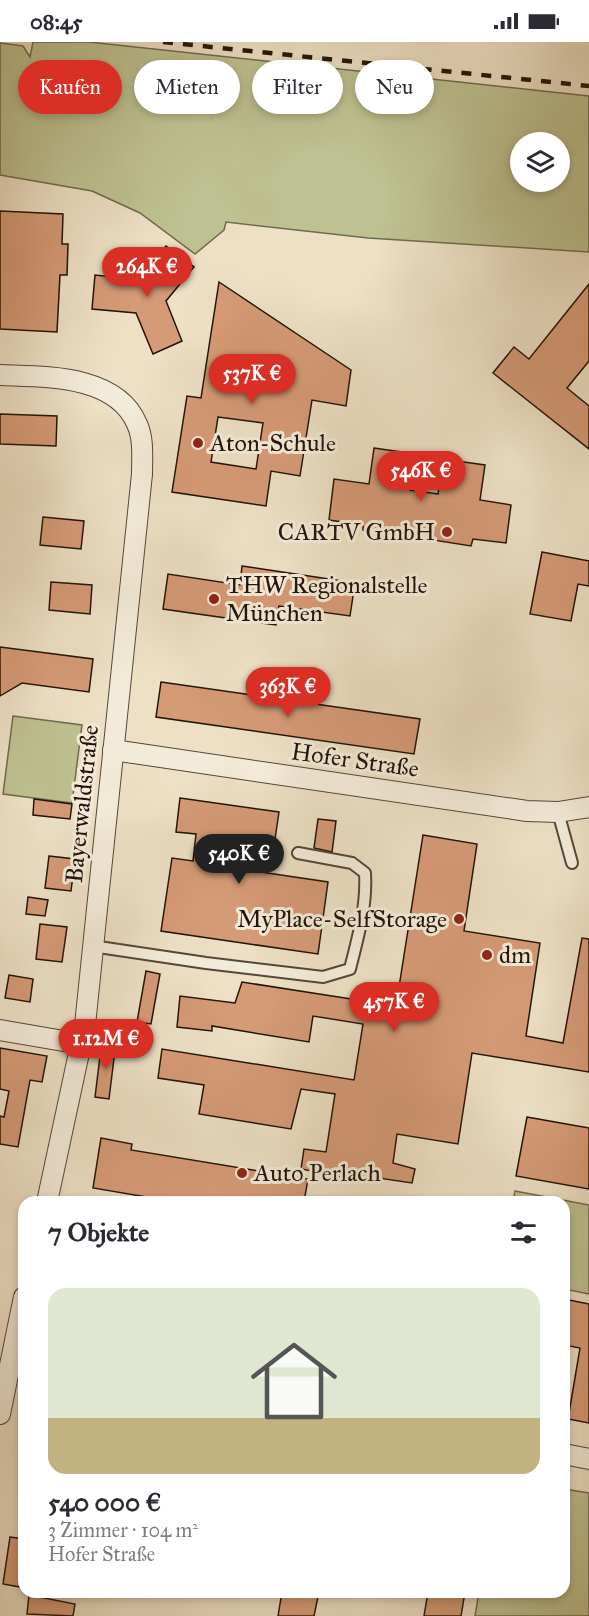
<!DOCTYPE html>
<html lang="de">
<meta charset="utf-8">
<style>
body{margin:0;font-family:"IM FELL Great Primer",serif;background:#f7f7f7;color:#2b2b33;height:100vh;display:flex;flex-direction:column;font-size:22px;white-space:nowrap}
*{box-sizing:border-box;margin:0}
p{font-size:20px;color:#7c7c81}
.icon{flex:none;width:33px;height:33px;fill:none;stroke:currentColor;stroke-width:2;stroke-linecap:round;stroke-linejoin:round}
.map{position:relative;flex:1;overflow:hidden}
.drawer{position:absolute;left:18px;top:1154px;width:552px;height:402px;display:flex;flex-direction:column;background:#fff;border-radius:18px;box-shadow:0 3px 9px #0003}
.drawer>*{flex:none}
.guide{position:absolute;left:18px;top:18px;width:554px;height:54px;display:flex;gap:12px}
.controls{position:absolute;left:510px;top:90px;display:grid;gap:12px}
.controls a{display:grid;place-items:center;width:60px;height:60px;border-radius:50%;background:#fff;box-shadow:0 3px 9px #0003;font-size:30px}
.price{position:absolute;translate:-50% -51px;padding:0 14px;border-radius:21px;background:#d93025;color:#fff;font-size:20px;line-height:39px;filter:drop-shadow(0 2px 3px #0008)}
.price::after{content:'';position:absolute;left:50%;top:36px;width:18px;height:14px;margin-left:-9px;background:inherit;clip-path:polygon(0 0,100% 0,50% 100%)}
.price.selected{background:#222;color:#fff}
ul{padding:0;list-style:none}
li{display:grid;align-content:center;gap:12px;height:318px;padding:0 30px}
li span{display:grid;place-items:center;height:186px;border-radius:18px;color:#555}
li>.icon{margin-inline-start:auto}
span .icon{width:108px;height:108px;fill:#fffc;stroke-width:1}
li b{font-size:26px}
h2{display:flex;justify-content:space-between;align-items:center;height:72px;padding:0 30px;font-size:26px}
.chip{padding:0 21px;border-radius:27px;background:#fff;box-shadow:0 3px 9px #0003;font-size:21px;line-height:54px}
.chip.selected{background:#d93025;color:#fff}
.status{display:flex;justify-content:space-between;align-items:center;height:42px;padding:0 30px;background:#fff;direction:ltr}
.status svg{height:16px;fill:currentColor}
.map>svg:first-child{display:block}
.green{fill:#bec191;stroke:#706a4e;stroke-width:1.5;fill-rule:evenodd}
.building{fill:#d59a76;stroke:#23130b;stroke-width:1.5;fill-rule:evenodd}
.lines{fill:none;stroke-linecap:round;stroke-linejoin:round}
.lane-casing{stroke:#56463a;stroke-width:14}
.street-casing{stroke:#56463a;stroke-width:22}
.lane{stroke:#f3ebd9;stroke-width:10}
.street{stroke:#f3ebd9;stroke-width:20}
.rail{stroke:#23130b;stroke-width:4.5;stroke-dasharray:10 10;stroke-linecap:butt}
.poi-dot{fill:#8f2418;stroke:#f3ebd9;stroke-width:2}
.labels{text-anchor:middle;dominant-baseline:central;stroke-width:6;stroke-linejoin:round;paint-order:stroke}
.poi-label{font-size:24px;fill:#23130b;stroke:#f3ebd9;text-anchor:start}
.street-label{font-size:24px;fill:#23130b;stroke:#f3ebd9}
</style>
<div class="status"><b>08:45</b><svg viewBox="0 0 49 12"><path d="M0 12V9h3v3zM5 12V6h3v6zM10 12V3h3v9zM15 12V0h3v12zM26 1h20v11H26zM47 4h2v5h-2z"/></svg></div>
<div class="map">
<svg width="589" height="1574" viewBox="0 0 589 1574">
<rect width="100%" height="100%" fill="#ede0c5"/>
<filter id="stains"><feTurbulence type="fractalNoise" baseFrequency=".00333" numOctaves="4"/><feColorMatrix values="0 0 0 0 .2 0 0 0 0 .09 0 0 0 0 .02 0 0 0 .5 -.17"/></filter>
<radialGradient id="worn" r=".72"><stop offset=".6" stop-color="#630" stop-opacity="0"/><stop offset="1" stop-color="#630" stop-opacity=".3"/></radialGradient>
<!-- green -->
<g class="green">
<path d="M33,0h56l500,54v156l-221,-14 -142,-16 -2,8 -29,24 -55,-41 -48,-22 -92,-16v-132l23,3 7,11zM520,100h40v40h-40z"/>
<polygon points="13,674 82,683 72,761 3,752"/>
<polygon points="515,1149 589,1163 589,1252 564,1247 564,1160 513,1159"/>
<polygon points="564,1447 589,1451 589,1574 475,1574 479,1550 564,1550"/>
</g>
<!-- building -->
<g class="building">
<polygon points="0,169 63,172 62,202 68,202 67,233 60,233 57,290 0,287"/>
<polygon points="166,204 194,225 166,259 182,299 153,312 136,271 92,267 95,233 140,238"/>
<path d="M219,240l132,88 -5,36 -34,-6 -12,76 -29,-5 -5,35 -94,-14 15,-96 14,2zM241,316l30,4 -5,29 -29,-4zM218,375l45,6 -7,46 -45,-7z"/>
<polygon points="589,242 589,319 567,346 589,364 589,407 493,331 514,305 529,317"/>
<polygon points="0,372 57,374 56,404 0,402"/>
<polygon points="374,406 415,412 410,448 438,452 443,417 485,423 480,458 511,463 506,501 473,497 471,504 433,498 434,492 402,488 401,494 363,488 363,483 329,478 334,437 369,442"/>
<polygon points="43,475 84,479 81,507 40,503"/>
<polygon points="542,510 589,519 589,544 578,542 571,579 530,572"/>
<polygon points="242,524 355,541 350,574 279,564 276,583 163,567 168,532 240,543"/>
<polygon points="51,540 92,543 90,572 49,568"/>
<polygon points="0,605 93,617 89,650 22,641 0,654"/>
<polygon points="161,640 420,677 414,712 156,675"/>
<polygon points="180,756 279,770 274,804 237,798 234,826 328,840 318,912 161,889 172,816 193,819 196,792 176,790"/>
<polygon points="34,757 72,762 70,777 33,773"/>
<polygon points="318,777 336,779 332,810 314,806"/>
<polygon points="423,793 477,802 464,889 540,901 526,994 563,1001 582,896 589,897 589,1030 472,1011 458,1102 397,1092 393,1121 415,1127 412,1141 365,1134 364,1139 301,1127 304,1107 326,1110 335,1052 301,1047 291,1087 199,1072 204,1043 158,1036 162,1007 354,1038 363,982 313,974 309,1000 212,984 212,989 177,985 180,954 235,961 242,940 396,964"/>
<polygon points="49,814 75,817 71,849 45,846"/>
<polygon points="28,855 48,858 45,874 26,872"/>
<polygon points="40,882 67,885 62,920 36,917"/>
<polygon points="146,929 160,932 151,982 137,980"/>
<polygon points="9,933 33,937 30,960 5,956"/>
<polygon points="102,998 116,1000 109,1057 95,1055"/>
<polygon points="0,1006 47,1014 42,1040 30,1038 18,1105 0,1102 0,1074 4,1075 9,1049 0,1047"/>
<polygon points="527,1075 589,1086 589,1147 516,1134"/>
<polygon points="101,1096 132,1102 131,1108 308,1137 304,1160 176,1160 93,1146"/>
<polygon points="564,1257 589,1262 589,1381 568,1377 580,1306 564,1303"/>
<polygon points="10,1495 24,1497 20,1545 3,1542"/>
<polygon points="282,1550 319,1550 314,1574 278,1574"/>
<polygon points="428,1550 465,1550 461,1574 424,1574"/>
<polygon points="29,1553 75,1562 73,1574 27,1572"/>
</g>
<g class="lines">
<!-- lane casing -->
<g class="lane-casing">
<g id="lane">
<polyline points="558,770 572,821"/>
<path d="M92,904l114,17 117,14 27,-8c8,-32 17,-63 15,-96l-13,-10 -54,-10"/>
</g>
</g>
<!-- street casing -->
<g class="street-casing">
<g id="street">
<path d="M0,333c44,2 116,-1 137,49 7,15 5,34 5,50l-57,551 -38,177"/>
<polyline points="113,708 527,769 558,770 589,765"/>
<polyline points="0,988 81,1002"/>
<polyline points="0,1372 24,1255"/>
<polyline points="564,1412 589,1417"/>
</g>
</g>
<!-- lane -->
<use href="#lane" class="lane"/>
<!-- street -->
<use href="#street" class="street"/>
<!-- rail -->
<polyline class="rail" points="163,0 589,44"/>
</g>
<!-- markers -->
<g class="poi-dot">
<circle cx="198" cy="401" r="6"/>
<circle cx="447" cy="490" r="6"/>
<circle cx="214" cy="557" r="6"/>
<circle cx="459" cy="877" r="6"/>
<circle cx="487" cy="913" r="6"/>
<circle cx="242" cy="1131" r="6"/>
</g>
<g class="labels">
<!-- poi labels -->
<g class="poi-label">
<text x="210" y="401">Aton-Schule</text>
<text x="435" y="490" text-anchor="end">CARTV GmbH</text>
<text x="226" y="543">THW Regionalstelle<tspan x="226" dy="28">München</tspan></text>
<text x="447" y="877" text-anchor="end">MyPlace-SelfStorage</text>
<text x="499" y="913">dm</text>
<text x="254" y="1131">Auto Perlach</text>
</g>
<!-- street labels -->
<g class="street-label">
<text transform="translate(355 718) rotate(8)">Hofer Straße</text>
<text transform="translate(82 762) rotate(-84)">Bayerwaldstraße</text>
</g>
</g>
<rect width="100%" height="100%" filter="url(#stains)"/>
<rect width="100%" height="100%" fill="url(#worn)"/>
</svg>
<div class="controls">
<a><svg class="icon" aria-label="layers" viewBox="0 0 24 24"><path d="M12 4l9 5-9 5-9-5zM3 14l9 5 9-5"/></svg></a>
</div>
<b class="price" style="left:147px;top:256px">264K €</b>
<b class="price" style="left:252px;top:363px">537K €</b>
<b class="price" style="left:421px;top:460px">546K €</b>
<b class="price" style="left:288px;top:676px">363K €</b>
<b class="price selected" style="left:239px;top:843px">540K €</b>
<b class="price" style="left:394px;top:991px">457K €</b>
<b class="price" style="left:106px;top:1028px">1.12M €</b>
<div class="guide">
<a class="chip selected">Kaufen</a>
<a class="chip">Mieten</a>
<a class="chip">Filter</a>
<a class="chip">Neu</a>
</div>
<section class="drawer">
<h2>7 Objekte<svg class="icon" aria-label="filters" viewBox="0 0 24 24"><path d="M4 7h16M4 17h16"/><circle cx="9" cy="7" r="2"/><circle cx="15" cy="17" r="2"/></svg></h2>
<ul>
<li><span style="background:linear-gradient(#dfe7d0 70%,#c2b280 0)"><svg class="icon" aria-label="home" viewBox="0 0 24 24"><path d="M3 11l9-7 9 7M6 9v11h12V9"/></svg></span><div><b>540 000 €</b><p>3 Zimmer · 104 m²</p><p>Hofer Straße</p></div></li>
</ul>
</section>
</div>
